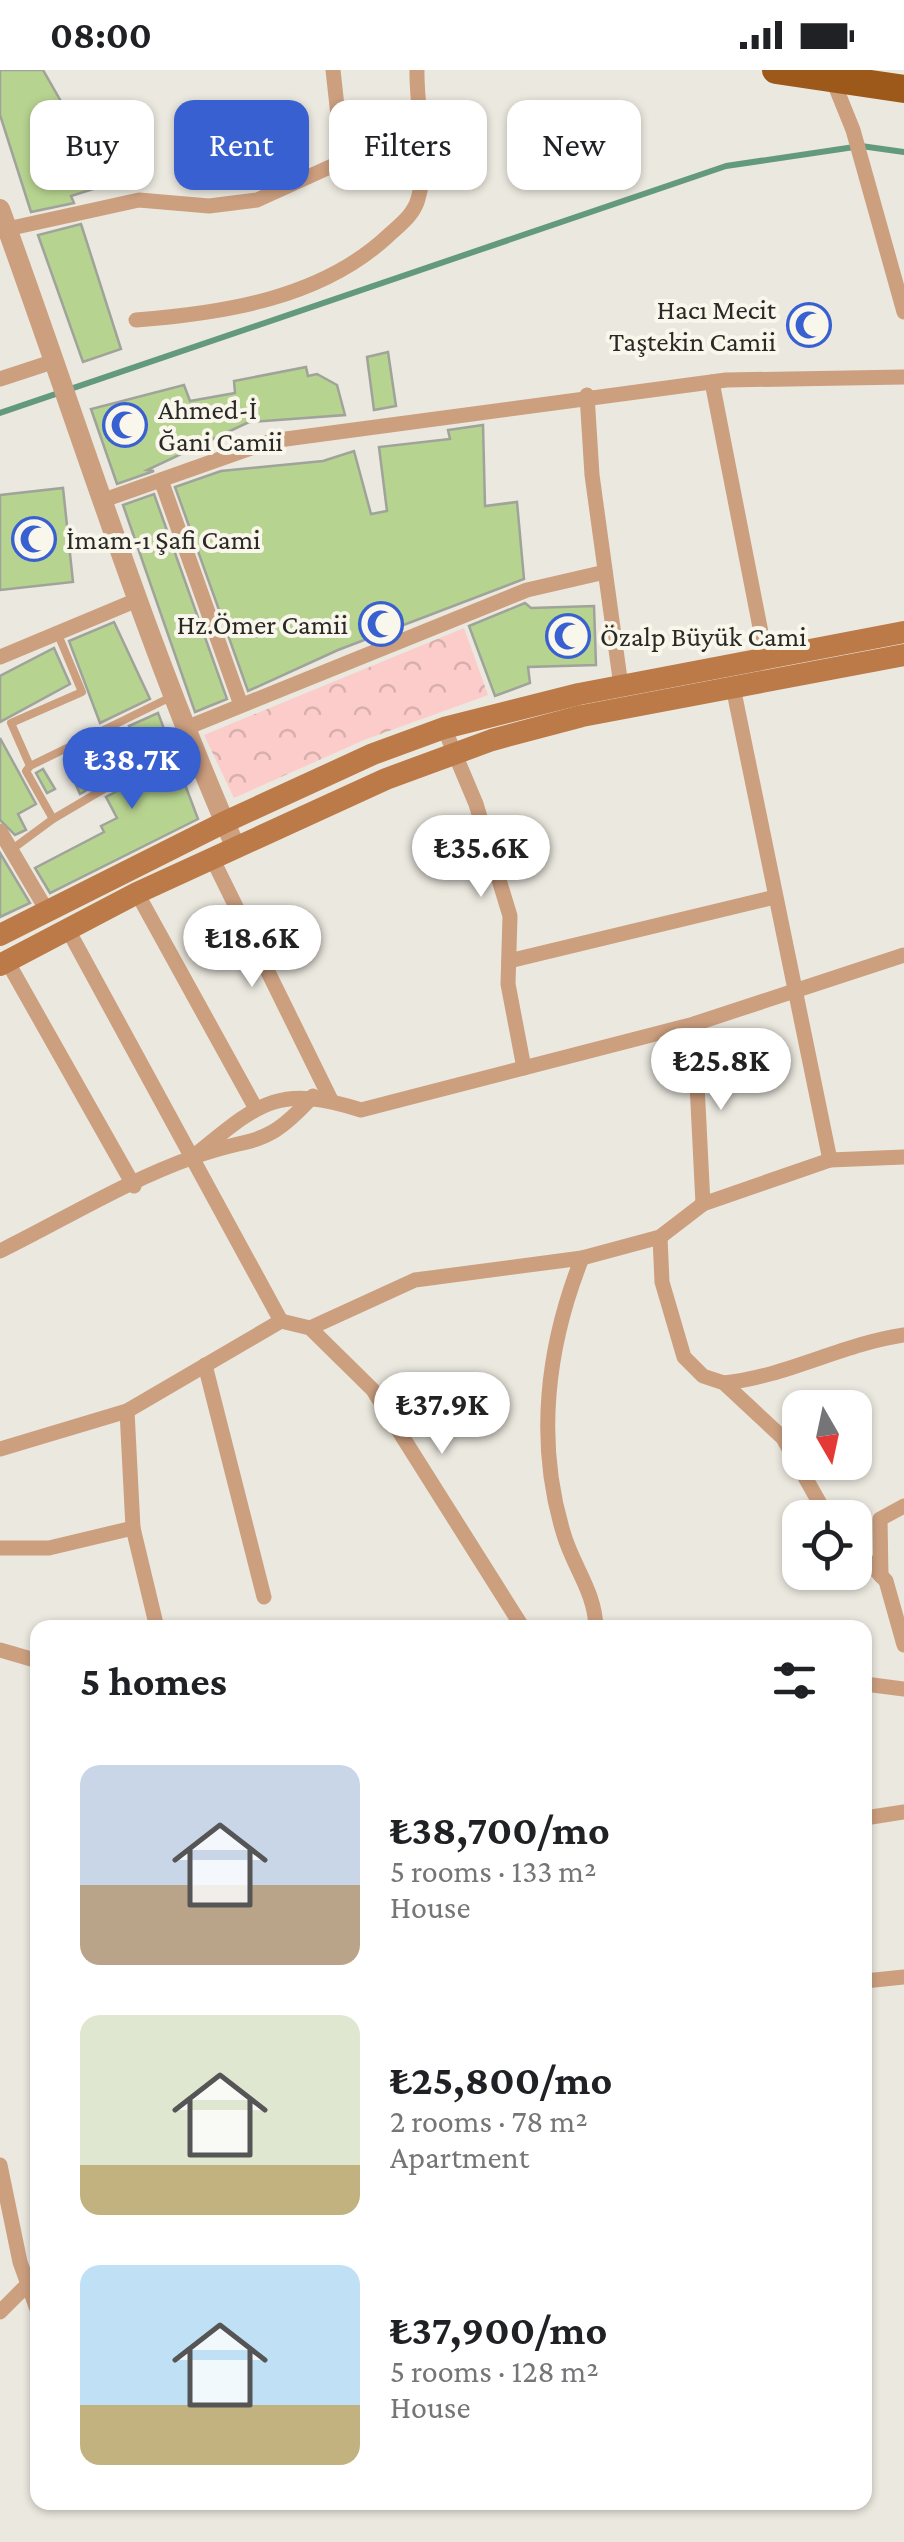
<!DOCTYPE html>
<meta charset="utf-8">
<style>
body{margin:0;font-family:"Crimson Pro",serif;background:#f2f2f2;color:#202124;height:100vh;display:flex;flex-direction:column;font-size:38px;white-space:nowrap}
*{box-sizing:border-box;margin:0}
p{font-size:32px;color:#757577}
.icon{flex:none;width:55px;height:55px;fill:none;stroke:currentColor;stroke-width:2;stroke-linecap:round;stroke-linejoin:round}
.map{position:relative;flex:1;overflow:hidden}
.side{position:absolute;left:30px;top:1550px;width:842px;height:890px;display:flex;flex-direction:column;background:#fff;border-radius:20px;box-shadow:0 2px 8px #0004}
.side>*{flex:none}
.guide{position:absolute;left:30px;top:30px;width:845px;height:90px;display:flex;gap:20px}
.needle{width:65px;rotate:171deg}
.buttons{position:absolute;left:782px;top:1320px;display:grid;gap:20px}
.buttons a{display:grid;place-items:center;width:90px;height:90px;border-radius:20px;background:#fff;box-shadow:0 2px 8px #0004;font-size:50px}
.price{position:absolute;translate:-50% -85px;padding:0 22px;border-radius:35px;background:#fff;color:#222;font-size:32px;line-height:65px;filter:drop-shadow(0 2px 5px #0008)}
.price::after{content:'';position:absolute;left:50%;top:60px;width:30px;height:22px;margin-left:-15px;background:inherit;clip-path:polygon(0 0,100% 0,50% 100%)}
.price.on{background:#3960d1;color:#fff}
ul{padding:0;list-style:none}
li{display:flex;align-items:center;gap:30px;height:250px;padding:0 50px}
li span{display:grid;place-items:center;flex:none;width:280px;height:200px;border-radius:20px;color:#555}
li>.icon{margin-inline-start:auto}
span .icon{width:120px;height:120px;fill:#fffc;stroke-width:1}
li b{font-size:42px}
h2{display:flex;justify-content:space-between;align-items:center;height:120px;padding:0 50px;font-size:42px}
.chip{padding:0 35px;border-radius:20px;background:#fff;box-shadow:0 2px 8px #0004;font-size:35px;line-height:90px}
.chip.on{background:#3960d1;color:#fff}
.status{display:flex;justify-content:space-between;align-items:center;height:70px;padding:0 50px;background:#fff;direction:ltr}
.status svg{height:28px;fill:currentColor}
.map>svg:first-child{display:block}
.park{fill:url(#park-crowns)}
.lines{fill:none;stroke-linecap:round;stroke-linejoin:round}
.stream{stroke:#639a7e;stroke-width:6}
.building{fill:#b7d390;stroke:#9fa39a;stroke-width:2.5}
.service{stroke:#cc9f7f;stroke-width:8}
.minor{stroke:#cc9f7f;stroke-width:15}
.tertiary{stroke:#cc9f7f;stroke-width:20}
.secondary{stroke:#bb7a47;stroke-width:22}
.trunk{stroke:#9c591a;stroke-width:28}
.labels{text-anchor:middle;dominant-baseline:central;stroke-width:8;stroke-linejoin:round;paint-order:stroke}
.poi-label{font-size:28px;fill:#2a2926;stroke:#f9f6ec;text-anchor:start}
</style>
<div class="status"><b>08:00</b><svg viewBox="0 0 49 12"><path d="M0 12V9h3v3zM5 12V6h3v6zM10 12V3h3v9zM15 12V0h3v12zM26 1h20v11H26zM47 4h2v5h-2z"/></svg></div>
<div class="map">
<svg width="904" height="2472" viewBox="0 0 904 2472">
<defs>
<pattern id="park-crowns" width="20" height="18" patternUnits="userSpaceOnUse" patternTransform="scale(2.5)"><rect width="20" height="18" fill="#fbccc9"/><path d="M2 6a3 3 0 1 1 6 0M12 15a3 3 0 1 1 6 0" fill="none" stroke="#d7afac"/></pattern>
</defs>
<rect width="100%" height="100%" fill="#ebe8df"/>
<!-- park -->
<polygon class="park" points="464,558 488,625 364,670 234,728 204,665"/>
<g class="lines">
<!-- stream -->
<polyline class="stream" points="0,343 726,96 861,76 904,82"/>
</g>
<!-- building -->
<g class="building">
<polygon points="0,0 43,0 63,35 74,73 128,55 144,103 71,126 74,133 31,142 0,45"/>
<polygon points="81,154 121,279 83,292 38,165"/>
<polygon points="388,282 396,336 374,340 367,287"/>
<polygon points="306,297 308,306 317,304 337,315 345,345 249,352 147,400 154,401 117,414 91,339 184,315 190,331 235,323 234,311"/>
<polygon points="483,355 485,436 517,432 524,509 338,580 248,621 175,417 221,401 323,391 354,381 371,444 387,441 379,377 450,369 448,360"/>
<polygon points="63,418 73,512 0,520 0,425"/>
<polygon points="154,424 227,629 195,642 123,435"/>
<polygon points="525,533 531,538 594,536 596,595 528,597 530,613 495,626 469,556"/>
<polygon points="114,552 150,629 100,653 69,571"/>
<polygon points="54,578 70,614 0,652 0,606"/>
<polygon points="158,643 198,749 50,823 35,798 104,762 101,756 117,748 106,727 149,704 129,656"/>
<polygon points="0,668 36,734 18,744 26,760 15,765 0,750"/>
<polygon points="102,693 109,707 80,724 73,708"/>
<polygon points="43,699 55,719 47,723 36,703"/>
<polygon points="0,783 30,833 0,847"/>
</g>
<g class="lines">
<!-- service -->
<g class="service">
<polyline points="57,562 82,622 11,653 30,696 173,626"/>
<polyline points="30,696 26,701 53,749"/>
<polyline points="11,780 53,749 131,703 110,658"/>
</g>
<!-- minor -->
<g class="minor">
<polyline points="832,8 853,60 904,242"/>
<polyline points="7,159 139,130 209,136 257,130 343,91 333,0"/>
<path d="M136,250c89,-7 187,-22 254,-86 11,-10 24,-20 28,-35 12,-41 -2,-87 -1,-129"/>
<polyline points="0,309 55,291"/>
<polyline points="712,312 766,588"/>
<polyline points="587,325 592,405 621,616"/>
<polyline points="161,410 241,635"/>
<polyline points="104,430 271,371 726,310 904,307"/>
<polyline points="0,587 137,530"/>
<polyline points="733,617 830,1090"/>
<polyline points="186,658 527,520 605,502"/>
<polyline points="444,658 476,734 510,846 508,914 524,998"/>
<polyline points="0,761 46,839"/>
<polyline points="213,790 331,1030"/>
<polyline points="137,823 255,1037"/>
<polyline points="67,858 281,1251"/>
<polyline points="7,891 134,1116"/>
<polyline points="509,891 775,827"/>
<polyline points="694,954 703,1134"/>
<path d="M194,1086c64,-52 83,-73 167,-46l333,-86 210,-69"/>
<polyline points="660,1167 662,1212 684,1287 703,1306 724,1313 783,1368 828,1448"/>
<path d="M0,1181c63,-31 128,-71 194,-94 63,-23 69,-6 119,-61"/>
<path d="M582,1188c-35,88 -47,184 -18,277 10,33 31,57 32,93"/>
<polyline points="310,1258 373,1320 523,1558"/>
<polyline points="205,1295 264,1527"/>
<path d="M724,1313c61,-6 118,-39 180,-48"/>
<polyline points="127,1341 133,1458 157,1558"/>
<polyline points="0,1379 127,1341 281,1251 310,1258 415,1210 582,1188 660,1167 703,1134 830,1090 904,1087"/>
<polyline points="0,1478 49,1478 133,1458"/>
<polyline points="855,1478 886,1511 904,1575"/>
<polyline points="881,1506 880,1449 904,1436"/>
<polyline points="0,1580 38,1591"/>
<polyline points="865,1614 904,1619"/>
<polyline points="865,1748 904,1742"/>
<polyline points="865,1911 904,1907"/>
<polyline points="0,2095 20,2192 38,2242"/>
<polyline points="0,2242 27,2215"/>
</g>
<!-- tertiary -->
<path class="tertiary" d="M0,139c78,213 144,431 236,639"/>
<!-- secondary -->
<g class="secondary">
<polyline points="0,865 225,752 373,684 444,658 579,624 904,562"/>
<polyline points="0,895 137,823 386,709 492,670 582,646 904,585"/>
</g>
<!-- trunk -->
<polyline class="trunk" points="776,0 904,19"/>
</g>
<!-- icons -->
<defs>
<g id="mosque-ring" transform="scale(2.25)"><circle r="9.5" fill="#f9f6ec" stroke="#3960d1" stroke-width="1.5"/><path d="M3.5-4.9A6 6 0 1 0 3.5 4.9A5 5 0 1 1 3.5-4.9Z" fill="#3960d1"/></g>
</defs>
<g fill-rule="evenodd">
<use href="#mosque-ring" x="809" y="255"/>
<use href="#mosque-ring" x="125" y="355"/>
<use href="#mosque-ring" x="34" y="469"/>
<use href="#mosque-ring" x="381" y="554"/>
<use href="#mosque-ring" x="568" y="566"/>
</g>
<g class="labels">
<!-- poi labels -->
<g class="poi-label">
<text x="776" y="239" text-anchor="end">Hacı Mecit<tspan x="776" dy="32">Taştekin Camii</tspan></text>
<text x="158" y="339">Ahmed-İ<tspan x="158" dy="32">Ğani Camii</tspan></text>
<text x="66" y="469">İmam-ı Şafi Cami</text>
<text x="348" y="554" text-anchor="end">Hz.Ömer Camii</text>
<text x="600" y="566">Özalp Büyük Cami</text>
</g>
</g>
</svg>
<div class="buttons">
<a><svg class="needle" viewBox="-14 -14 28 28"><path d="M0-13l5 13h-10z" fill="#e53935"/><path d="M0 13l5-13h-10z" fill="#757577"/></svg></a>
<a><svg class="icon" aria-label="locate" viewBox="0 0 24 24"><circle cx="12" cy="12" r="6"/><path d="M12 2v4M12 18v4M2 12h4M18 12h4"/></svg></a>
</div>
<b class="price on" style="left:132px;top:742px">₺38.7K</b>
<b class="price" style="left:481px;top:830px">₺35.6K</b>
<b class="price" style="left:252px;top:920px">₺18.6K</b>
<b class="price" style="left:721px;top:1043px">₺25.8K</b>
<b class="price" style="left:442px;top:1387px">₺37.9K</b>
<div class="guide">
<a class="chip">Buy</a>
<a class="chip on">Rent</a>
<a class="chip">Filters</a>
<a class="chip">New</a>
</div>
<section class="side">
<h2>5 homes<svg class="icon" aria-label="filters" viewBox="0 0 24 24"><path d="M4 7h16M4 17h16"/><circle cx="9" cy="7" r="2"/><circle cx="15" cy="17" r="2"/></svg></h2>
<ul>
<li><span style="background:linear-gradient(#c9d6e8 60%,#b9a48a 0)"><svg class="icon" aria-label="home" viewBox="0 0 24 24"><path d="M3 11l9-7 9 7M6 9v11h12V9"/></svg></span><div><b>₺38,700/mo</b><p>5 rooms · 133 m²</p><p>House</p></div></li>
<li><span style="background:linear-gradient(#dfe7d0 75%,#c2b280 0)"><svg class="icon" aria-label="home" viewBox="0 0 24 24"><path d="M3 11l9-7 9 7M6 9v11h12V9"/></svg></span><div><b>₺25,800/mo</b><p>2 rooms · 78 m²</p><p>Apartment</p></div></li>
<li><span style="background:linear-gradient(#bfe0f5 70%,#c2b280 0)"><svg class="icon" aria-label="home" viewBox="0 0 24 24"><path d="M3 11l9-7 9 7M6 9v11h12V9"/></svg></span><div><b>₺37,900/mo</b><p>5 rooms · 128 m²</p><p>House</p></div></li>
</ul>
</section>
</div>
